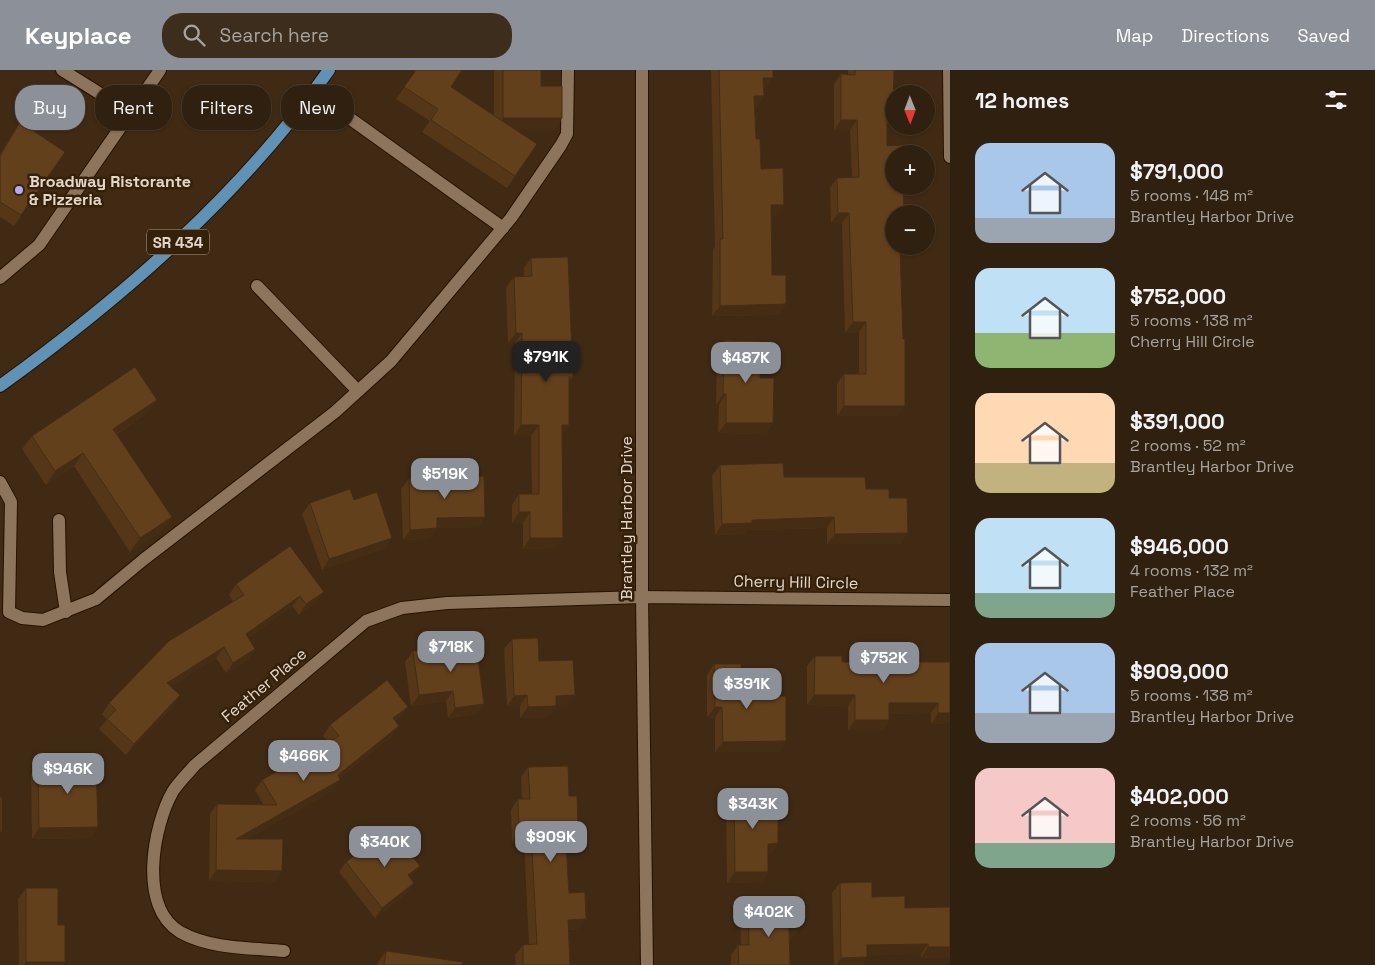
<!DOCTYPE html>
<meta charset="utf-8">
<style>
body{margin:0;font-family:"Space Grotesk",sans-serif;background:#3c2d1d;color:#f1f3f6;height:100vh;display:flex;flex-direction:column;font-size:19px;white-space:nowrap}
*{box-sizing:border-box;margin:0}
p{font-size:16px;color:#a8a39e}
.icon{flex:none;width:28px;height:28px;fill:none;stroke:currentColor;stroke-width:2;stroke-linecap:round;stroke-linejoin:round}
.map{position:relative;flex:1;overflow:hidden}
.details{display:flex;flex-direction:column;background:#30200f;width:425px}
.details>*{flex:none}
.guide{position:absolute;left:15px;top:15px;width:475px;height:45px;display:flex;gap:10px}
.needle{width:32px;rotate:179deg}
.fabs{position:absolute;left:885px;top:15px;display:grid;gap:10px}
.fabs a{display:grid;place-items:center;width:50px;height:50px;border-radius:50%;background:#30200f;box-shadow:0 1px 4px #0004,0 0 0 1px #4b3e2f;font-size:25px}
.price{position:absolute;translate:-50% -42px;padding:0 11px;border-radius:10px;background:#8c9099;color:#fff;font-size:16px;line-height:32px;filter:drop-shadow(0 1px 2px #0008)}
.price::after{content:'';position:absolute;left:50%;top:30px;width:15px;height:11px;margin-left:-8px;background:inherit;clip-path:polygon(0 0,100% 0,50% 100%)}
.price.current{background:#222;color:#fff}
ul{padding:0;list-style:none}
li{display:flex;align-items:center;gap:15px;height:125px;padding:0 25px}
li span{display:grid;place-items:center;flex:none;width:140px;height:100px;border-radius:15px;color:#555}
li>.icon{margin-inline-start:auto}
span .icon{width:60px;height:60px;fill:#fffc;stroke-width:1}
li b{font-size:21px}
h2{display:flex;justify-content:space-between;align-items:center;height:60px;padding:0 25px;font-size:21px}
.pill{padding:0 18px;border-radius:20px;background:#30200f;box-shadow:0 1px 4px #0004,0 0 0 1px #4b3e2f;font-size:18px;line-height:45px}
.pill.current{background:#8c9099;color:#fff}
header{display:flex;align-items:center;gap:30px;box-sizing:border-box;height:70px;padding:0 25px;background:#8c9099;color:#fff}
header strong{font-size:24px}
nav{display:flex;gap:28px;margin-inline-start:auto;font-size:18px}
.search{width:350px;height:45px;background:#3c2d1d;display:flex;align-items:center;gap:12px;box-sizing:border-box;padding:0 18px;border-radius:20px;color:#a8a39e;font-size:19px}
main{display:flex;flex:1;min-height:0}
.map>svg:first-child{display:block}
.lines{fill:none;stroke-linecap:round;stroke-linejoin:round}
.minor-casing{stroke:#261200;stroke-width:14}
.major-casing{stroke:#261200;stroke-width:14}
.minor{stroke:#8d745c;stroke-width:12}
.major{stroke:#5f92b4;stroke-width:12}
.wall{fill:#553718}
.shaded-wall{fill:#452d14}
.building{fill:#63401c;stroke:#452d14}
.poi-dot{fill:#b4acf9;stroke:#35200a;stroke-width:2}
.labels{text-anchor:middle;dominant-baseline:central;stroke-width:5;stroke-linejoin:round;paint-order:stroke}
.shield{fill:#35200a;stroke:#b09f90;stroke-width:1}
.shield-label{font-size:15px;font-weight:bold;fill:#e5d6ca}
.poi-label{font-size:16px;font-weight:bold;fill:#e5d6ca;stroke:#35200a;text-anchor:start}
.street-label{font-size:16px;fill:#e5d6ca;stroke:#35200a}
</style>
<header>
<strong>Keyplace</strong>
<div class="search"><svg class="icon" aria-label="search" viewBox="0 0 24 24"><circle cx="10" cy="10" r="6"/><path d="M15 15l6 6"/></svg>Search here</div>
<nav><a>Map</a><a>Directions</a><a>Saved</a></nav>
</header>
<main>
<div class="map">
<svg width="950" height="895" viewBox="0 0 950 895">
<rect width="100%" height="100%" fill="#402a14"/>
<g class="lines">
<!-- minor casing -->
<g class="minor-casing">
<g id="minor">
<polyline points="62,0 131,43"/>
<polyline points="642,0 642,527 647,895"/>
<polyline points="949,0 950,87"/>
<polyline points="313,22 503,158"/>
<polyline points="0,208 39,175 160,0"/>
<polyline points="257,216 358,321"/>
<polyline points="0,412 11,432 9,542 22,548 43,550 96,529 143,490 335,342 391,291 511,148 561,75 567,64 568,0"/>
<polyline points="59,450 60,502 66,542"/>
<path d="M284,881c-33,-3 -74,-2 -104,-19 -42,-25 -27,-106 -7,-141 6,-9 15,-18 22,-26l171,-144 36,-13 45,-5 195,-6 308,3"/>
</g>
</g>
<!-- major casing -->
<g class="major-casing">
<path id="major" d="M0,316c123,-89 241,-191 329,-316"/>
</g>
<!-- minor -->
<use href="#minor" class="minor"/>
<!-- major -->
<use href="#major" class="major"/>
</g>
<!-- wall -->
<g class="wall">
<polygon points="416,0 451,17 494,46 494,0 541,0 541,16 562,48 554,60 516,60 537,74 507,118 422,62 430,51 396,29"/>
<polygon points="711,0 773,0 765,18 764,18 764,26 757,37 755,37 756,69 761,99 777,146 771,146 772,205 786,234 779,245 712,246 713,180 715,176"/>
<polygon points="848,0 894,0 893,32 887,41 887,76 894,144 898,346 837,346 837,314 844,304 859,304 859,262 845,263 842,153 831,153 830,118 837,108 852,107 850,60 834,60 834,14 841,4 848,4"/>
<polygon points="20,52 65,82 14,156 0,147 0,84"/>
<polygon points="531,188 573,307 569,311 569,355 562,365 556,478 523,479 523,453 512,453 512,435 519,424 532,424 531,366 514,366 515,273 508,273 506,217 514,207 524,206 524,198"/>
<polygon points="724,270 760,308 773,353 766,364 718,363 719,335 716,335 717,281"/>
<polygon points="147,343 117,364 163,460 130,482 74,396 46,415 22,379 32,366"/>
<polygon points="720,395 784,407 866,419 889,428 901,474 827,474 827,458 747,460 744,464 715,465 712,406"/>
<polygon points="409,409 485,447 478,457 437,458 430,469 403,470 401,419"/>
<polygon points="354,430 392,468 385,478 322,500 302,444 310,433"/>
<polygon points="290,476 316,532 299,545 292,536 248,568 255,579 248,590 226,603 216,588 171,616 173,636 126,685 99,659 107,649 102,644 109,633 233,531 229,525 236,514"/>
<polygon points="512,569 568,636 556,636 549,647 520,648 520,636 507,636 504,579"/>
<polygon points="413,581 477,644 448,648 446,631 411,636 405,592"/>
<polygon points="815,586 842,592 950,592 950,653 931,654 931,643 889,644 889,650 882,660 848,660 848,636 807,635 807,596"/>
<polygon points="714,594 742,627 786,671 779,682 715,682 715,648 707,647 707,605"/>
<polygon points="408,637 400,647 395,651 392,666 339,708 333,720 247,769 275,812 209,811 210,744 217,734 263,734 255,720 262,710 328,672 323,666 330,655"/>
<polygon points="38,693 98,757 90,768 32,769 31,704"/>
<polygon points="528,697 569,726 578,760 571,770 566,771 569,823 579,859 569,860 570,895 516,895 515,885 523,875 529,875 524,772 512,772 511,740 518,729 522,729 521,707"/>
<polygon points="734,719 767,742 778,773 771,784 768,784 768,802 761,812 727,813 726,730"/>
<polygon points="346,792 420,796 410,808 407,823 375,848 339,802"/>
<polygon points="840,813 872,827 905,838 950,887 921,888 921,884 867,885 862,895 834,895 832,823"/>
<polygon points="26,818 58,855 63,895 19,895 18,829"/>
<polygon points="748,842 793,868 789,869 790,895 731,895 731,885 738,875 741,875 740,852"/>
<polygon points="386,881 462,895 378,895 378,892"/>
</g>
<!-- shaded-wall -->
<g class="shaded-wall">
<polygon points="763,8 773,8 765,18 756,18"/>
<polygon points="754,26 764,26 757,37 747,37"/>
<polygon points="887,32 893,32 886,42"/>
<polygon points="503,48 562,48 554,60 495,60"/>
<polygon points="841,50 857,50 850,60 834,60"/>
<polygon points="771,135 784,135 777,146 763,146"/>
<polygon points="899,141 904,141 902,144 897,144"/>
<polygon points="838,143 849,143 842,153 831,153"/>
<polygon points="786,234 779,245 712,246 720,236"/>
<polygon points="853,252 866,252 859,262 845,263"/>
<polygon points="516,263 522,263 515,273 508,273"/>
<polygon points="723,324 726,324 719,335 716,335"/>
<polygon points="157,330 147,343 104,372 113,359"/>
<polygon points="844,336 905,336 898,346 837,346"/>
<polygon points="726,353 773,353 766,364 718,363"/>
<polygon points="521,355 539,355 531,366 514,366"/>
<polygon points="562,355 569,355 562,366"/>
<polygon points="83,383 74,396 46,415 55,401"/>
<polygon points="519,442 530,442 523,453 512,453"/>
<polygon points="172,447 163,460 130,482 140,468"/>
<polygon points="485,447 478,457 430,459 437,448"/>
<polygon points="834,447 827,458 747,460 744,464 715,465 722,454 752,450"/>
<polygon points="437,458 430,469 403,470 410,460"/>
<polygon points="908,463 901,474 827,474 835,464"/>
<polygon points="392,468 385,478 322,500 329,489"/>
<polygon points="530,468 563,468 556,478 523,479"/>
<polygon points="324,522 316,532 299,545 306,534"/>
<polygon points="300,526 292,536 239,575 246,564"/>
<polygon points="224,577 216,588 159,623 167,613"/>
<polygon points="255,579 248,590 226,603 233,593"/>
<polygon points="453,621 446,631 411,636 419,625"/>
<polygon points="180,625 173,636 126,685 134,674"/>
<polygon points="527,625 520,636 507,636 514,626"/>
<polygon points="575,625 568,636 548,636 556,626"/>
<polygon points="814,625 855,625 848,636 807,635"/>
<polygon points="889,633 938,633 931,643 882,644"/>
<polygon points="484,634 477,644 448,648 455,638"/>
<polygon points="556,636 549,647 520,648 528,637"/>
<polygon points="408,637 400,647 386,659 393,648"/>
<polygon points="715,637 722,637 715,648 707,647"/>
<polygon points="938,643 950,643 950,653 931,654"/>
<polygon points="855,650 889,650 882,660 848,660"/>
<polygon points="399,656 392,666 330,715 338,705"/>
<polygon points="786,671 779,682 715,682 723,672"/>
<polygon points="340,710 333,720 229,779 236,769"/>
<polygon points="98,757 90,768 32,769 39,758"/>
<polygon points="565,760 578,760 571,770 558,771"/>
<polygon points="531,761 524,772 512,772 519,762"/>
<polygon points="778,773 771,784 761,784 768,774"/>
<polygon points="420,796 412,807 401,816 408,805"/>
<polygon points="216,800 282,801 275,812 209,811"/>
<polygon points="735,802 768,802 761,812 727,813"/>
<polygon points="414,813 407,823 375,848 382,838"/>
<polygon points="586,849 579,859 561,860 568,850"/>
<polygon points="789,858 800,858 793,868 782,869"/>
<polygon points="928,874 921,884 860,886 867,875"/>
<polygon points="928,877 950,877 950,887 921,888"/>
<polygon points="867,887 862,895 836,895 841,888"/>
<polygon points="26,892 65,892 63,895 23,895"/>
</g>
<!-- building -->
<g class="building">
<polygon points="416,0 462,0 451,17 537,74 515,106 431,50 438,39 404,17"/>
<polygon points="503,0 541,0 541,16 562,16 562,48 503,48"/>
<polygon points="719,0 773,0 773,8 763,8 764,26 754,26 756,69 760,69 761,99 783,98 784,135 771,135 772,205 786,205 786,234 720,236 720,169 723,169"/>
<polygon points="855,0 894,0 893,32 887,32 887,76 902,75 902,84 894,84 894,116 903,116 904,141 899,141 899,144 894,144 894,176 900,176 903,269 905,269 905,336 844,336 844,304 866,304 866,252 853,252 849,143 838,143 837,108 859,107 857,50 841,50 841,4 855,5"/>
<polygon points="20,52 65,82 21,145 0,132 0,86"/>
<polygon points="568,187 573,307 569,307 569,355 562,355 563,468 530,468 530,442 519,442 519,424 539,424 539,355 521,355 522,263 516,263 514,207 532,206 531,188"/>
<polygon points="724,270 761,271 760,308 774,308 773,353 726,353 726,324 723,324"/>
<polygon points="135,297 157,330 113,359 172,447 140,468 83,383 55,401 32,366"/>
<polygon points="783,393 784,407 865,407 866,419 889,419 889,428 907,428 908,463 835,464 834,447 752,450 752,453 722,454 720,395"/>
<polygon points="484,406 485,447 437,448 437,458 410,460 409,409"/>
<polygon points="350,419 354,430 377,422 392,468 329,489 310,433"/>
<polygon points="290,476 324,522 306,534 300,526 246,564 255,579 233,593 224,577 167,613 180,625 134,674 107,649 116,640 109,633 169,571 244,525 236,514"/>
<polygon points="538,568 539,591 573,590 575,625 556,626 556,636 528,637 527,625 514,626 512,569"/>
<polygon points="476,573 484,634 455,638 453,621 419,625 413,581"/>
<polygon points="815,586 842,586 842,592 950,592 950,643 938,643 938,633 889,633 889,650 855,650 855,625 814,625"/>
<polygon points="714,594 741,594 742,627 786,626 786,671 723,672 722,637 715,637"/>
<polygon points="387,610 408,637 393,648 399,656 338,705 340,710 236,769 283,769 282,801 216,800 217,734 277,735 262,710 339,666 330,655"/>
<polygon points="96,692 98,757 39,758 38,693"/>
<polygon points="568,696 569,726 577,726 578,760 565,760 569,823 585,822 586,849 568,850 570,895 523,895 523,875 537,874 531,761 519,762 518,729 530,729 528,697"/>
<polygon points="734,719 767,719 767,742 778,741 778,773 768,774 768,802 735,802"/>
<rect x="0" y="727" width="2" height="35"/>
<polygon points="390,758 420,796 408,805 414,813 382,838 346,792"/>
<polygon points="872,812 872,827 905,826 905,838 950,837 950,877 928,877 928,874 867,875 867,887 841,888 840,813"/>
<polygon points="26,818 58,818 58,855 65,855 65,892 26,892"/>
<polygon points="799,840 800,858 789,858 790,895 739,895 738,875 749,875 748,842"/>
<polygon points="386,881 463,892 462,895 384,895"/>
</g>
<!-- markers -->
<circle class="poi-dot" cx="19" cy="120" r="5"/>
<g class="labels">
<!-- shield labels -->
<rect class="shield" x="147" y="159.5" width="62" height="25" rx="4"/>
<g class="shield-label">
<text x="178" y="172">SR 434</text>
</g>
<!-- poi labels -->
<g class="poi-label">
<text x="29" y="111">Broadway Ristorante<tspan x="29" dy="18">&amp; Pizzeria</tspan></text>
</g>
<!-- street labels -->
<g class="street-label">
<text transform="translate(626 448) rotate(-90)">Brantley Harbor Drive</text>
<text transform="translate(796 512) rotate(1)">Cherry Hill Circle</text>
<text transform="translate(264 615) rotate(-40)">Feather Place</text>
</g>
</g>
</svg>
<div class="fabs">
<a><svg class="needle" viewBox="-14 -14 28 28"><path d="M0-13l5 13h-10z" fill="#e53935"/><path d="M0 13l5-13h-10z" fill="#a8a39e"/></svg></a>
<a>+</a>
<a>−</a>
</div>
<b class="price current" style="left:546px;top:313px">$791K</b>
<b class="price" style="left:746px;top:314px">$487K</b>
<b class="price" style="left:445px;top:430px">$519K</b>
<b class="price" style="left:451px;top:603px">$718K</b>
<b class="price" style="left:884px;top:614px">$752K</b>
<b class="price" style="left:747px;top:640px">$391K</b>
<b class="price" style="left:304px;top:712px">$466K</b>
<b class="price" style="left:68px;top:725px">$946K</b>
<b class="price" style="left:753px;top:760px">$343K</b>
<b class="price" style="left:551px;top:793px">$909K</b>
<b class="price" style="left:385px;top:798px">$340K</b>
<b class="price" style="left:769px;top:868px">$402K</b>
<div class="guide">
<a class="pill current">Buy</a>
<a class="pill">Rent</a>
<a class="pill">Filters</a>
<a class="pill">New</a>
</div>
</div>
<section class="details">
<h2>12 homes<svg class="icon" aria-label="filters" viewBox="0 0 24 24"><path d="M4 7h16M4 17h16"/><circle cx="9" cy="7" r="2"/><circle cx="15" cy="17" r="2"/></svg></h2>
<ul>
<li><span style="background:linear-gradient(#a9c7e8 75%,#9aa5b1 0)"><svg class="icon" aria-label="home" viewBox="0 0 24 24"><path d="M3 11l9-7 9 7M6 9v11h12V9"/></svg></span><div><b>$791,000</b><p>5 rooms · 148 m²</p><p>Brantley Harbor Drive</p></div></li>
<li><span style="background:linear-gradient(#bfe0f5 65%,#8fb573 0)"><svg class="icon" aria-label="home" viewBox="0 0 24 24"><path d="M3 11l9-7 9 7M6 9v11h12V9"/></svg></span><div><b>$752,000</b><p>5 rooms · 138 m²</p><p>Cherry Hill Circle</p></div></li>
<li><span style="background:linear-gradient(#ffd9b3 70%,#c2b280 0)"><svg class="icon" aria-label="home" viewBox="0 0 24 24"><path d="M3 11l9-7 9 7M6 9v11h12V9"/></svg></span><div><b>$391,000</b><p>2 rooms · 52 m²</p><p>Brantley Harbor Drive</p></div></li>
<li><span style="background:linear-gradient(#bfe0f5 75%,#7fa58c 0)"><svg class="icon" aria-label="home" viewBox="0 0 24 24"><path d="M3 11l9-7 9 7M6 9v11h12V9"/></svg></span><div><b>$946,000</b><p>4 rooms · 132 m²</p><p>Feather Place</p></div></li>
<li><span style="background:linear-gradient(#a9c7e8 70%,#9aa5b1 0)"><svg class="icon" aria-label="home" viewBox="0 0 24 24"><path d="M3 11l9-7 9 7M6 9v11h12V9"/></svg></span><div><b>$909,000</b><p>5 rooms · 138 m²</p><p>Brantley Harbor Drive</p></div></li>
<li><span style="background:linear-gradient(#f6c9c9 75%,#7fa58c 0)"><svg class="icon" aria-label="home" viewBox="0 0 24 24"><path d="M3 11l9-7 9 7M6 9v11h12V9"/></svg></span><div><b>$402,000</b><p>2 rooms · 56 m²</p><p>Brantley Harbor Drive</p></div></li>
</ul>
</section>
</main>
